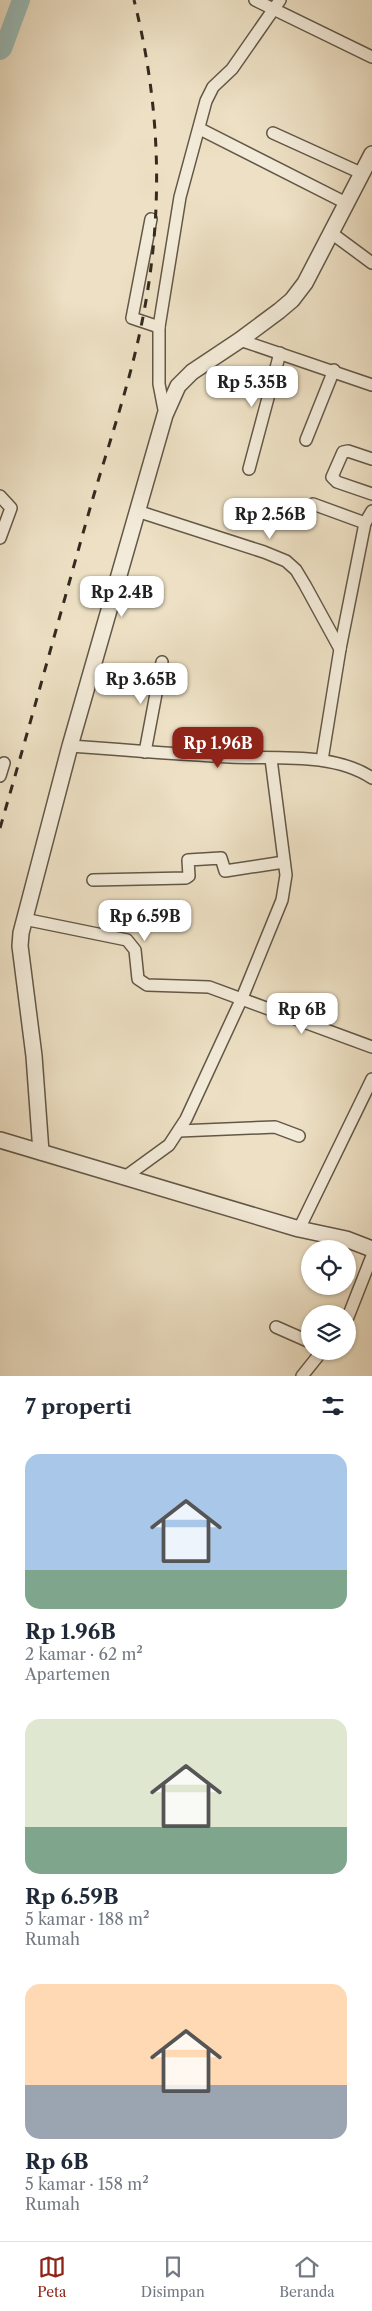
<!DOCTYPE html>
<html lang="id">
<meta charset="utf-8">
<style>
body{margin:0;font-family:"Libre Caslon Text",serif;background:#f2f2f3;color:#1f2937;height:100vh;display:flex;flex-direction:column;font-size:19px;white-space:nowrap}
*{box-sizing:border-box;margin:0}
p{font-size:16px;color:#747a83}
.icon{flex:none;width:28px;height:28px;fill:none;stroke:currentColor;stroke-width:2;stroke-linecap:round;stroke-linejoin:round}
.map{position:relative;height:1376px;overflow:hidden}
.drawer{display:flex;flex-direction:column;background:#fff;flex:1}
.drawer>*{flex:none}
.fabs{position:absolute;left:301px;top:1240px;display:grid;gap:10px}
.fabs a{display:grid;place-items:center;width:55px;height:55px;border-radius:50%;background:#fff;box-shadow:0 1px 4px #0004;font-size:25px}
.price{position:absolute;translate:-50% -42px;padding:0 11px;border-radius:10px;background:#fff;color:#222;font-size:16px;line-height:32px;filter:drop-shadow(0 1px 2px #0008)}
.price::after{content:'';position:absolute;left:50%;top:30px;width:15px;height:11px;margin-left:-8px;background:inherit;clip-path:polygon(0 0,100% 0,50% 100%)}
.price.active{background:#8f2418;color:#fff}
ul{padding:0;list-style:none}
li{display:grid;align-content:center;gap:10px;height:265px;padding:0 25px}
li span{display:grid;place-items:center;height:155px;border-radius:15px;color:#555}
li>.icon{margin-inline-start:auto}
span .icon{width:90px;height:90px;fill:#fffc;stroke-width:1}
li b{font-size:21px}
h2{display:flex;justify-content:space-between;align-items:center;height:60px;padding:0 25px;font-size:21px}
.menu{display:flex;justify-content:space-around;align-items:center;height:70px;border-top:1px solid #e0e1e3;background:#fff;font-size:14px;color:#747a83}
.menu a{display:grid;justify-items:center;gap:2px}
.menu .active{color:#8f2418}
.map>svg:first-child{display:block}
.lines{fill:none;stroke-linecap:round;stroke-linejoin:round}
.river{stroke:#9abcb9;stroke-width:18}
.minor-casing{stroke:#625848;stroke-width:14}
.tertiary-casing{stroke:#625848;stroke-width:18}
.minor{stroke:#f3ebd9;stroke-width:11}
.tertiary{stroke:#f3ebd9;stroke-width:15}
.rail{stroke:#342a1f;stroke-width:3;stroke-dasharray:9 9;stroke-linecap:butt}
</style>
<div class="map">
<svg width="372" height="1376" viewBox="0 0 372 1376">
<rect width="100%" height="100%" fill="#ede0c4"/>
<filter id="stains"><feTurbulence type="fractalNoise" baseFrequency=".004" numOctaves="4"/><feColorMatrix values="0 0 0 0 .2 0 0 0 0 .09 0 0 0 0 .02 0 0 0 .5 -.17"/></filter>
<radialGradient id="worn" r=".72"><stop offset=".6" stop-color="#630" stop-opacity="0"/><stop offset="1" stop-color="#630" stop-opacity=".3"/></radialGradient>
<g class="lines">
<!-- river -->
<polyline class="river" points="0,51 3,49 21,0"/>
<!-- minor casing -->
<g class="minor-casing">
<g id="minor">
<polyline points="255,0 372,57"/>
<polyline points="200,129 346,203"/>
<polyline points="273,133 361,173"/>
<polyline points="151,219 132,318 159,327"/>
<polyline points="330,232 372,263"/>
<polyline points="240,340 372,385"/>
<polyline points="165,415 159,384 159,327 180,197 206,101 213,87 232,69 280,0"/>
<polyline points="306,440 334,370"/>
<polyline points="372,459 348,451 343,452 332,477 337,482 372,494"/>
<polyline points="249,469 280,353"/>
<polyline points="0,496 11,508 0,538"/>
<polyline points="313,504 365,523"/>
<polyline points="137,511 264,552 286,561 296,570 305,585 340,649"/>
<path d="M70,746c53,4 107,8 160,11 46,2 103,-5 142,21"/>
<polyline points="145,752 162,662"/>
<polyline points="322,760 340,649 365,523 372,511"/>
<polyline points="0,776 4,763"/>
<polyline points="93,880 186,878 189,876 188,860 221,858 225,871 284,862"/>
<polyline points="24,919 127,940 135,950 138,979 147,985 209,987 372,1047"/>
<polyline points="179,1131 275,1127 299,1136"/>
<polyline points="125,1177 169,1145 186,1119 242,998 282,900 286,875 271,759"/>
<polyline points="299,1229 372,1079"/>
<polyline points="348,1317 372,1256"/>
<polyline points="276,1327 310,1342"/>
<polyline points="302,1376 322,1351"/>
</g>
</g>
<!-- tertiary casing -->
<g class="tertiary-casing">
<g id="tertiary">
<polyline points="0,1140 299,1229 346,1239 372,1249"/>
<polyline points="41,1152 34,1056 20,946 21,933 70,746 165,415 178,386 192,372 240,340 279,311 292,300 305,283 372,154"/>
</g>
</g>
<!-- minor -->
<use href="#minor" class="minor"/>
<!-- tertiary -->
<use href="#tertiary" class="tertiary"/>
<!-- rail -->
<path class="rail" d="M0,828c30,-103 58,-206 87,-309 18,-65 42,-131 55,-197 22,-109 19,-215 -8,-322"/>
</g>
<rect width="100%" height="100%" filter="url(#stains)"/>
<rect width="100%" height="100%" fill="url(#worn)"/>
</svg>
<div class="fabs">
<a><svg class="icon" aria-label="locate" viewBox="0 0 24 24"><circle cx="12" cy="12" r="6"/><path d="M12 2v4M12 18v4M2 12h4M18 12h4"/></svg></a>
<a><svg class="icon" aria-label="layers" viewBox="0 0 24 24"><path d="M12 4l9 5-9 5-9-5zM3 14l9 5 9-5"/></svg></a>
</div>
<b class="price" style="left:252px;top:408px">Rp 5.35B</b>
<b class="price" style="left:270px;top:540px">Rp 2.56B</b>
<b class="price" style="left:122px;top:618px">Rp 2.4B</b>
<b class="price" style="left:141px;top:705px">Rp 3.65B</b>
<b class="price active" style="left:218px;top:769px">Rp 1.96B</b>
<b class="price" style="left:145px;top:942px">Rp 6.59B</b>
<b class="price" style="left:302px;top:1035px">Rp 6B</b>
</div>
<section class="drawer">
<h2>7 properti<svg class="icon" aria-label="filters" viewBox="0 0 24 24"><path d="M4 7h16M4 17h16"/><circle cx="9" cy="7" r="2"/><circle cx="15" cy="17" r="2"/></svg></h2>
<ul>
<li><span style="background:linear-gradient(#a9c7e8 75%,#7fa58c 0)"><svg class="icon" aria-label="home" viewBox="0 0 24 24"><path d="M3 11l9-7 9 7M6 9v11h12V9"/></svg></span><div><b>Rp 1.96B</b><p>2 kamar · 62 m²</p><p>Apartemen</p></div></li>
<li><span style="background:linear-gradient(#dfe7d0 70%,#7fa58c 0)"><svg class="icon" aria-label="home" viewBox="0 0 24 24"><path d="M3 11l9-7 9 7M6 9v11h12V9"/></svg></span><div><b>Rp 6.59B</b><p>5 kamar · 188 m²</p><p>Rumah</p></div></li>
<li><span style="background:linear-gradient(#ffd9b3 65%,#9aa5b1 0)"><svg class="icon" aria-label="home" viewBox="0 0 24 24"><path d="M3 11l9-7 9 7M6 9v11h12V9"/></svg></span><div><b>Rp 6B</b><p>5 kamar · 158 m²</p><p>Rumah</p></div></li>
</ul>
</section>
<nav class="menu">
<a class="active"><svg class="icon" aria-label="map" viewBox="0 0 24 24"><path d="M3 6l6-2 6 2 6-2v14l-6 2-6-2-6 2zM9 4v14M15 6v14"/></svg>Peta</a>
<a><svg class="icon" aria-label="saved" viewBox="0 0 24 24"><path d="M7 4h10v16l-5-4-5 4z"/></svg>Disimpan</a>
<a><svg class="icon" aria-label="home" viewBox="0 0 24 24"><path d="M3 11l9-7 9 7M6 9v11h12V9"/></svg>Beranda</a>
</nav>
